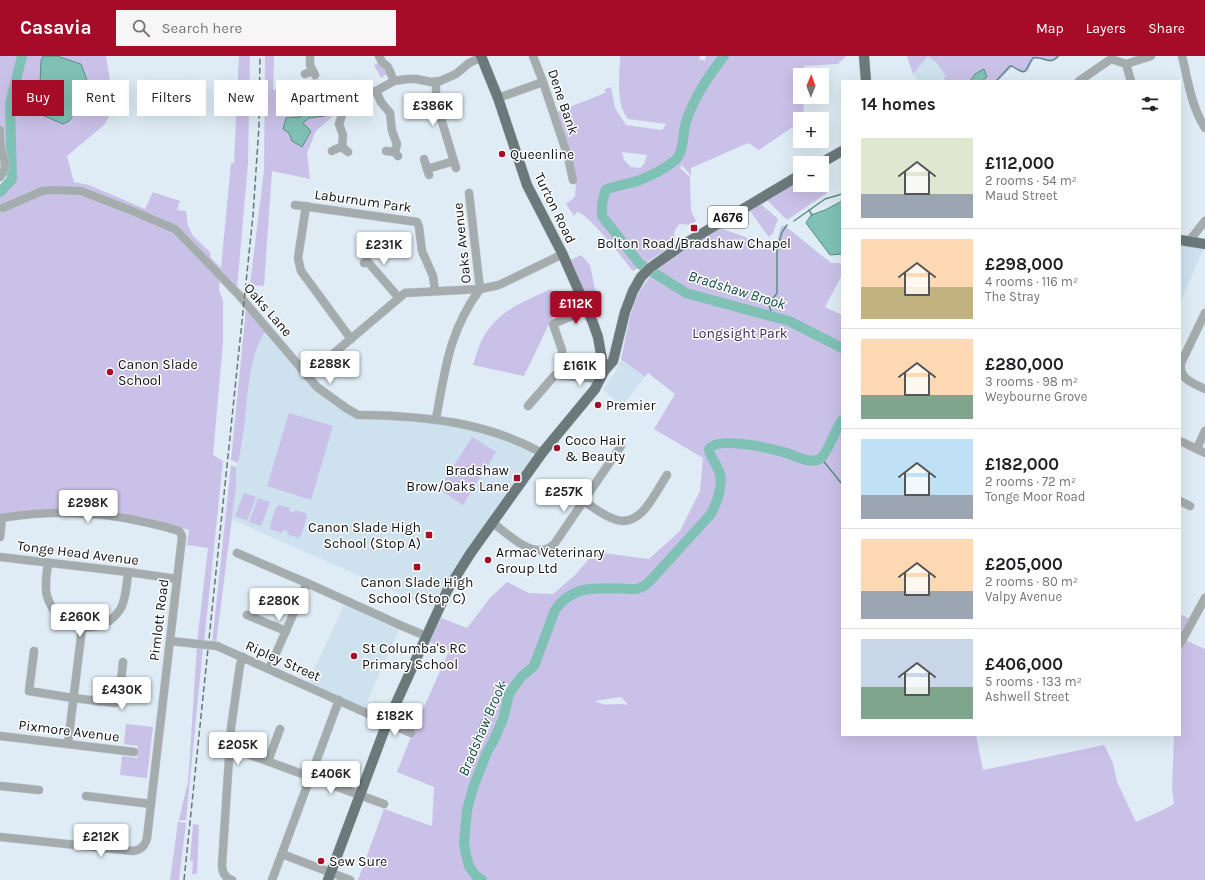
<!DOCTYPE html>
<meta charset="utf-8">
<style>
body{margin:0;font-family:Karla,sans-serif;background:#f6f6f6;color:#202124;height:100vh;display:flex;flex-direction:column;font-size:15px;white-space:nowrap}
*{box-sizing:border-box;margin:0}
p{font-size:13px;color:#757577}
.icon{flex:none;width:22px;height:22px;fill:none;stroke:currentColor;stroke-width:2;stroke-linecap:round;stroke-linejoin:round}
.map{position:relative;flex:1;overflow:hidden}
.details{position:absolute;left:841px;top:24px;width:340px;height:656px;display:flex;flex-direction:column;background:#fff;border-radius:0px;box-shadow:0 4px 16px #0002}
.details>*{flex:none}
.guide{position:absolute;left:12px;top:24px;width:380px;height:36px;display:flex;gap:8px}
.needle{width:26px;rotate:1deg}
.buttons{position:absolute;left:793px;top:12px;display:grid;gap:8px}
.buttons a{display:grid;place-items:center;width:36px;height:36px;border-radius:0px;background:#fff;box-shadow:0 4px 16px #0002;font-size:20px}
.price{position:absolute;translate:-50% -34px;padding:0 9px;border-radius:4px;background:#fff;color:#222;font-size:13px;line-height:26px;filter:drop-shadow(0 1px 2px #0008)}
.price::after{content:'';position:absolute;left:50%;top:24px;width:12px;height:9px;margin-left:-6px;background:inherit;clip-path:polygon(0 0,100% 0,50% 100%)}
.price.on{background:#a60b28;color:#fff}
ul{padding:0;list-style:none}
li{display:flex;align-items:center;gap:12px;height:100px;padding:0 20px}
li+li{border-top:1px solid #e0e0e0}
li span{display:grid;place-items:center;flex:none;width:112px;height:80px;border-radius:0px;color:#555}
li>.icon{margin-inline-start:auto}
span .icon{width:48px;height:48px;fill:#fffc;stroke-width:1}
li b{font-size:17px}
h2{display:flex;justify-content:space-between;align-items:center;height:48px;padding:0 20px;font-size:17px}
.chip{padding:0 14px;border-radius:0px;background:#fff;box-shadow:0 4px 16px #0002;font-size:14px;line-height:36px}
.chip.on{background:#a60b28;color:#fff}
header{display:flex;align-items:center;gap:24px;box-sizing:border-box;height:56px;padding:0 20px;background:#a60b28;color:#fff}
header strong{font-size:19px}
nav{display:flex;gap:22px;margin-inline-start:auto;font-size:14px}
.search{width:280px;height:36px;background:#f6f6f6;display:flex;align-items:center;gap:10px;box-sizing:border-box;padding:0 14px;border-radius:0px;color:#757577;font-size:15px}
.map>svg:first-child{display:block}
.built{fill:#cde1ef}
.green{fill:#cac1e8;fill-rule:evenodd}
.water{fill:#7fc1b5;stroke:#5d8c85}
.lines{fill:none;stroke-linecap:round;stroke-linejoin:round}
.stream{stroke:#5d8c85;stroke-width:1.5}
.river{stroke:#7fc1b5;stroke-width:10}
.minor-casing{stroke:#bec9d1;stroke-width:9}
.major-casing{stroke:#bec9d1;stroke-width:11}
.minor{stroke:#a5acae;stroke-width:8}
.major{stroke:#6c797b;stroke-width:10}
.rail{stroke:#6c747a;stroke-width:1.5;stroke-dasharray:6 3;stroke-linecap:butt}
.minor-bridge-casing{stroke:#bec9d1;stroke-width:9;stroke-linecap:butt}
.minor-bridge{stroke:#a5acae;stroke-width:8}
.poi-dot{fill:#a60b28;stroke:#fff;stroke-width:1.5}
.labels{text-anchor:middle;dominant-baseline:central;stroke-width:3;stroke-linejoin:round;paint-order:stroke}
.shield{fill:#fff;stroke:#56595b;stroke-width:1}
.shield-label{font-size:13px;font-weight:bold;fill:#0e1215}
.street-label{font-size:14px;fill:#0e1215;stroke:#fff}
.poi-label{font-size:14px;fill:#0e1215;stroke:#fff;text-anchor:start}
.park-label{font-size:14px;fill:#392660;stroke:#fff}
.water-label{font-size:15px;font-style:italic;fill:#104a43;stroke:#fff}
</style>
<header>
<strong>Casavia</strong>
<div class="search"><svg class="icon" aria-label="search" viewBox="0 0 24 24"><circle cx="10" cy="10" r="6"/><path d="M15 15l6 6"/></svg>Search here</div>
<nav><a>Map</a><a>Layers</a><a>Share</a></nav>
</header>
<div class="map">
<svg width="1205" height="824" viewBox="0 0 1205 824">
<rect width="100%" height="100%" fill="#dfecf5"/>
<!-- built -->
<g class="built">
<polygon points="928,0 937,7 946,20 938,25 918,25 913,18"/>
<polygon points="1180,189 1204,192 1180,247"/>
<polygon points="265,276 302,319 353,359 440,368 493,378 530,394 532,397 532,403 452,515 433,552 231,463 236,430 236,411 238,407 242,389 251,309 261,282"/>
<polygon points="621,303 645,321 622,350 603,334 618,312"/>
<polygon points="344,549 399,574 364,652 308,627"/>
</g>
<!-- green -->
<g class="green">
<polygon points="0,0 43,0 41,5 39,50 42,59 63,68 81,8 57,0 106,0 114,51 104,69 67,100 74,126 89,129 145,153 153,136 180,145 177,154 186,155 188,170 193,180 210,196 211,202 221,212 231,107 234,107 239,0 250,0 248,108 237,233 220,221 219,234 223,244 223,287 213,399 223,405 204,587 197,586 208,492 187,489 189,474 135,460 0,460 0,136 12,123 12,109 1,91 0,74"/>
<polygon points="265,0 274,0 273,34 291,33 312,23 324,24 333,33 336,42 332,61 316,75 307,97 310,123 272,115 264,230 250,229 264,114"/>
<path d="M620,0h80l-1,3 6,2 1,-5h140l-8,8 -34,2v9h-4v22h4l-1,22h-3v3l-41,28 -11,-7 -57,25v8l-9,-11 -2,3 10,9 1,34 5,10 -5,4 -11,-1c-7,6 -6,11 -5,20l-42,27c-9,-11 -45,-58 -56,-59l-3,4 -8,-12 9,-7 1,-17 -19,-68 48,-19v-4l6,-2 4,21 11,17 36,5 4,-6 -38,-5c-13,-16 -8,-43 -8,-63zM622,96l25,3 -3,9 -4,4 -9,-1 -7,-7z"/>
<polygon points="907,0 928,0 913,18"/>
<path d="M928,0h132c-11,11 -14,2 -26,2l-6,13 -5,2 -11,-6 -14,14h-16l5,-4 -12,-3 -5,7h-25l-2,-3 3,-2 -9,-13z"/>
<polygon points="378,7 380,10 381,10 387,18 381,22 374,9"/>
<polygon points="800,125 800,129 822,129 822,127 827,137 787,164 766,143"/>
<polygon points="761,148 778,163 773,177 769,181 750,155"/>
<path d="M784,169l47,38h9l2,2v10l-17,32 17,8v420h134l7,35 121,-25 9,18 4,19 19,40 29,-13 9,-5 -2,-14 2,-55h6v-83l5,-12 20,9v231h-847l26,-71 48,17 2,-39 -37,-15 15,-38 37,-83 -19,-9 11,-24 26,10 23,-30 17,-16 22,11 24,1 22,-19 20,-23 54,7 31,-28 20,-40 3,-33 -49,-29 21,-35 -27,-21 -3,4 -24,-18c5,-20 7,-43 16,-62 13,-31 56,-52 83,-69l23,8 24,12 10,-7 4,-14zM621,641l7,8c-13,-3 -22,3 -33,-4z"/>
<polygon points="581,199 590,209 598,247 597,255 594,258 569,205"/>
<path d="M551,233l2,5 4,-1 3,8 -36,75 -51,-11c4,-12 7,-25 15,-35 14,-21 40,-30 63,-41z"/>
<path d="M246,253l19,23c-13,20 -15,44 -18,67 -2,22 -4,43 -9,64l-7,-3z"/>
<polygon points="289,357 333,370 311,444 267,430"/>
<polygon points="472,381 496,396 463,449 439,433"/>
<polygon points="231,409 236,411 236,430 216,588 212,588"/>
<polygon points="244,437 256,441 247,465 235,460"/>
<polygon points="258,442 270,446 261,470 249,466"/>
<polygon points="278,449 290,452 289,455 294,457 295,454 307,458 306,460 307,461 301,480 300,480 299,482 287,478 288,475 283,474 282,477 270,473 271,470 270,470 276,451 277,451"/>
<polygon points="1180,558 1192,564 1184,579 1180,576"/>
<polygon points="197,590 203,591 186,764 179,764 187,729 188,729"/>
<polygon points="126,668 153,671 147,722 120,719 122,700 137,702 138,690 124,688"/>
<polygon points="178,766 186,767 179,824 170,824"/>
<polygon points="193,768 199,769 197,818 192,818 193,805 190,805"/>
</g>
<!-- water -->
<g class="water">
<polygon points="43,0 57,0 81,8 88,27 80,50 69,65 63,68 42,59 39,50 41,5"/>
<polygon points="984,13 987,21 982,25 970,25 975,18"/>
<polygon points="315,30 328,31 332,39 325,60 309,62 303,67 311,75 302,91 292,85 289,77 283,73 286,62 300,61 308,55 306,35"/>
<polygon points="842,145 842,198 830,199 806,167 811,159 825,154"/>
</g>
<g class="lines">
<!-- stream -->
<g class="stream">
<path d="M996,25l14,-15h2c18,12 12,2 21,-8 11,-2 17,8 25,-2"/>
<polyline points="809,154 812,159"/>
<polyline points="794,165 825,143 842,138"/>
<polyline points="772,260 769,248 777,237 777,194 782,176 787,169"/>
<polyline points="821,402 842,428"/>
<polyline points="472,696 481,667 504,626"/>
</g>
<!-- river -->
<g class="river">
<path d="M724,0c-16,21 -30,41 -38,66 -4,13 -1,32 -13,40 -8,6 -23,14 -33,18 -10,4 -22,5 -33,9l-2,2 -3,14v11l38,48 46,29 103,28 53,27"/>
<polyline points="0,136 12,123 10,48 22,0"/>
<path d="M482,824l-6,-4 -7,-10 -3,-11 -2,-12 3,-33 6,-22 14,-36 6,-10 10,-23 6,-25 12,-17 13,-11 21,-56c20,-29 50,-21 82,-21l7,-3 5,-4 62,-68c6,-12 14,-32 7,-45 -3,-7 -8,-12 -9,-20 8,-13 60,-1 74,3 10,2 28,14 38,6 7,-6 14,-28 21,-38"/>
</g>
<!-- minor casing -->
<g class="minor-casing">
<g id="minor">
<polyline points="310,0 310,9 315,19"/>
<polyline points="379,0 382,6 388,11 394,25"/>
<polyline points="533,0 543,26 568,101 573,124"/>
<path d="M1182,0c6,24 9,50 23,72"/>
<polyline points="1126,8 1151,0"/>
<polyline points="305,18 313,15"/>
<polyline points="1079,25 1111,3 1126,8 1131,25"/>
<polyline points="436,26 436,46 456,112"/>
<polyline points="376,35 381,46 390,57 392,75 397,88 395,96"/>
<polyline points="338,37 362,38 376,35 394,25 407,23 416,23 431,26 440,25 456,18 469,7 482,1"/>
<polyline points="498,42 543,26"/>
<path d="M0,74c0,6 0,11 1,17 2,10 8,20 -1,30"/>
<polyline points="342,91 343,79 339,68 344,53 345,38"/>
<polyline points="332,95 336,93 342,91 348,96"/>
<polyline points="386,95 395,96 398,100"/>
<polyline points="424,103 429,119"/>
<polyline points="427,113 454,105"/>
<polyline points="295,149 417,166 419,171 422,195 433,220 435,235"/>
<polyline points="306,150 298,202 301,215 351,283"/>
<path d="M3,152l39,-17 10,-1 29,1 49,19 45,19 63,65 79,93 29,21 12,7h4c62,1 125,7 180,38"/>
<polyline points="1189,185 1205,165"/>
<polyline points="364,207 367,205 399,242"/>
<path d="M1205,257l-24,50c-3,16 12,20 24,26"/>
<polyline points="562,319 562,294 553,268 588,253"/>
<polyline points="307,320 405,237 480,233 469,137"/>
<polyline points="528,350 555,319 590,322 600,324"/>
<path d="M436,363c9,-49 13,-88 44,-130l19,-4 64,-31"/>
<polyline points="1180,385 1205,397"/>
<polyline points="1197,392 1205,375"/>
<path d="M584,445c10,7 21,16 33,19 25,7 39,-29 50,-45"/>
<polyline points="1180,445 1190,450"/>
<path d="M0,462c49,-8 101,-7 149,5 10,2 21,5 30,8l2,3 1,3 -35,301c-2,8 -6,12 -14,13l-133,-14"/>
<path d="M493,467c15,11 44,41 62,20l66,-97"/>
<polyline points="0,481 2,462"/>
<polyline points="237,497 307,527 402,570 426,580"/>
<polyline points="0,501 128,516 177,523"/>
<path d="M48,507c-1,10 -4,22 -1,33 10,34 55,44 74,12 5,-10 6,-25 7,-36"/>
<polyline points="247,559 286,575"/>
<polyline points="170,585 198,588"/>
<polyline points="1180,588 1205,542"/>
<polyline points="217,590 411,677"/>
<polyline points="34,595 29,635 73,642 115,647 119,644 123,606"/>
<polyline points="269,613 307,527"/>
<polyline points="0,680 134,696"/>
<polyline points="68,687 82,572"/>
<polyline points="229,691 384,748"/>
<polyline points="268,705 280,673"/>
<polyline points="0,730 39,734"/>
<polyline points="86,740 151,748"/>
<polyline points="282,798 350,824"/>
<path d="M232,824c-7,-2 -10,-8 -10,-15l9,-137 9,-63 3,-8"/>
<polyline points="272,824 339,644"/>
</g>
</g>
<!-- major casing -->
<g class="major-casing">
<g id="major">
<polyline points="481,0 498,42 527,129 562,197 593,267 598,281 604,315"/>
<polyline points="864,0 866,25"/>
<polyline points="821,107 842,95"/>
<polyline points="1180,184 1205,188"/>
<polyline points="328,824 387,667 448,533 470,498 542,397 595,333 604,315 613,305 625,256 633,235 641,221 650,212 681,190 800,119"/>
</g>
</g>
<!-- minor -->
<use href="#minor" class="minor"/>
<!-- major -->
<use href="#major" class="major"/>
<!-- rail -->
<polyline class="rail" points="184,824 253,159 259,70 260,0"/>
<!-- minor-bridge casing -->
<g class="minor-bridge-casing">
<polyline id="minor-bridge" points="198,588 217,590"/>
</g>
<!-- minor-bridge -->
<use href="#minor-bridge" class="minor-bridge"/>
</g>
<!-- markers -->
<g class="poi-dot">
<circle cx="502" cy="98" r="4"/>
<rect x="690" y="168" width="8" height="8" rx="2"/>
<circle cx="110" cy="316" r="4"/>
<circle cx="598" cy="349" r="4"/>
<circle cx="557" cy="392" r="4"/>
<rect x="513" y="418" width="8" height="8" rx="2"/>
<rect x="425" y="475" width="8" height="8" rx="2"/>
<circle cx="488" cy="504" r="4"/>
<rect x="413" y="507" width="8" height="8" rx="2"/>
<circle cx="354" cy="600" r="4"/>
<circle cx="321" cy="805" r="4"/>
</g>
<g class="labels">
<!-- shield labels -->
<rect class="shield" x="708" y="150" width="40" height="22" rx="3"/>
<g class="shield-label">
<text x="728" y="161">A676</text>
</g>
<!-- street labels -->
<g class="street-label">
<text transform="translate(563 46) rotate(71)">Dene Bank</text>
<text transform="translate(363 145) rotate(8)">Laburnum Park</text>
<text transform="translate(555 152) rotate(64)">Turton Road</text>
<text transform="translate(462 187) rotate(-96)">Oaks Avenue</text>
<text transform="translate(268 254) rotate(49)">Oaks Lane</text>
<text transform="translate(78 497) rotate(7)">Tonge Head Avenue</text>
<text transform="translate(159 564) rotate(-83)">Pimlott Road</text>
<text transform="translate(283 605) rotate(24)">Ripley Street</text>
<text transform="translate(69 675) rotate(7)">Pixmore Avenue</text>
</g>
<!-- poi labels -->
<g class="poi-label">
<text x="510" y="98">Queenline</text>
<text x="694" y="187" text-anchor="middle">Bolton Road/Bradshaw Chapel</text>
<text x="118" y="308">Canon Slade<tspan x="118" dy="16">School</tspan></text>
<text x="606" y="349">Premier</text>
<text x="565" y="384">Coco Hair<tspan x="565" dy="16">&amp; Beauty</tspan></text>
<text x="509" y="414" text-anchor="end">Bradshaw<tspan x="509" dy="16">Brow/Oaks Lane</tspan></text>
<text x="421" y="471" text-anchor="end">Canon Slade High<tspan x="421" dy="16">School (Stop A)</tspan></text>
<text x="496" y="496">Armac Veterinary<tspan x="496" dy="16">Group Ltd</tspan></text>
<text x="417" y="526" text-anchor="middle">Canon Slade High<tspan x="417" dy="16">School (Stop C)</tspan></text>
<text x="362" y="592">St Columba's RC<tspan x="362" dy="16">Primary School</tspan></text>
<text x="329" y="805">Sew Sure</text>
</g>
<!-- park labels -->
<g class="park-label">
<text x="740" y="277">Longsight Park</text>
</g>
<!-- water labels -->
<g class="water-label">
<text transform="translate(737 234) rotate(17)">Bradshaw Brook</text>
<text transform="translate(482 673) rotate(-67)">Bradshaw Brook</text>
</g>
</g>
</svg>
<div class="buttons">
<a><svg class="needle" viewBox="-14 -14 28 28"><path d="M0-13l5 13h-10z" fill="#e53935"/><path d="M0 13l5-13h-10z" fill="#757577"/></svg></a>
<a>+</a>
<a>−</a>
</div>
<b class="price" style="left:433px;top:71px">£386K</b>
<b class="price" style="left:384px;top:210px">£231K</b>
<b class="price on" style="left:576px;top:269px">£112K</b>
<b class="price" style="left:330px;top:329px">£288K</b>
<b class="price" style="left:580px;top:331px">£161K</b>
<b class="price" style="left:564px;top:457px">£257K</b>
<b class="price" style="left:88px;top:468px">£298K</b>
<b class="price" style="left:279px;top:566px">£280K</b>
<b class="price" style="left:80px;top:582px">£260K</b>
<b class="price" style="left:122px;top:655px">£430K</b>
<b class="price" style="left:395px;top:681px">£182K</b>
<b class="price" style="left:238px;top:710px">£205K</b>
<b class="price" style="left:331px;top:739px">£406K</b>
<b class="price" style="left:101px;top:802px">£212K</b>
<div class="guide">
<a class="chip on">Buy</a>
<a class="chip">Rent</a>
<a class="chip">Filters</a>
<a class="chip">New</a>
<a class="chip">Apartment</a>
</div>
<section class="details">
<h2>14 homes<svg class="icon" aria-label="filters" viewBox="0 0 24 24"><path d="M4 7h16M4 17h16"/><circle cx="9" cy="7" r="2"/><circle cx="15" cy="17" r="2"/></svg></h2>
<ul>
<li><span style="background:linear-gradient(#dfe7d0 70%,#9aa5b1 0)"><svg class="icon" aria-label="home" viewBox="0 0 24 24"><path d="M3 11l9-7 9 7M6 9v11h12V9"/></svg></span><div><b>£112,000</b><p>2 rooms · 54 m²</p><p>Maud Street</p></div></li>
<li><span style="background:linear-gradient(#ffd9b3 60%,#c2b280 0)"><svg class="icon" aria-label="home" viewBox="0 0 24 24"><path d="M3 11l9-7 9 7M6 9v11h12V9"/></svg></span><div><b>£298,000</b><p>4 rooms · 116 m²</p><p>The Stray</p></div></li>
<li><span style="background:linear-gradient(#ffd9b3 70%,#7fa58c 0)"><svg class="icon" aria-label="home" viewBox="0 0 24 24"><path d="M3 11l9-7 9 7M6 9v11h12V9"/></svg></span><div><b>£280,000</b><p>3 rooms · 98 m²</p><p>Weybourne Grove</p></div></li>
<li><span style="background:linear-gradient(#bfe0f5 70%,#9aa5b1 0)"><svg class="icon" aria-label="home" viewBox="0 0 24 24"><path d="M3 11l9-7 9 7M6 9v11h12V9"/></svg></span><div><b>£182,000</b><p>2 rooms · 72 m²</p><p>Tonge Moor Road</p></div></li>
<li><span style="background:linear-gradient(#ffd9b3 65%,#9aa5b1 0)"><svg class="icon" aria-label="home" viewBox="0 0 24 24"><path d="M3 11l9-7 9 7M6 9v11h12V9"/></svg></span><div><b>£205,000</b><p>2 rooms · 80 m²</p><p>Valpy Avenue</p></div></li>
<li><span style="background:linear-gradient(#c9d6e8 60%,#7fa58c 0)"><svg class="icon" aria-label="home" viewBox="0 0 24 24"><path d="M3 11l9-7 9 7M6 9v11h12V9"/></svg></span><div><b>£406,000</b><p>5 rooms · 133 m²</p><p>Ashwell Street</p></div></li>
</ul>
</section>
</div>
